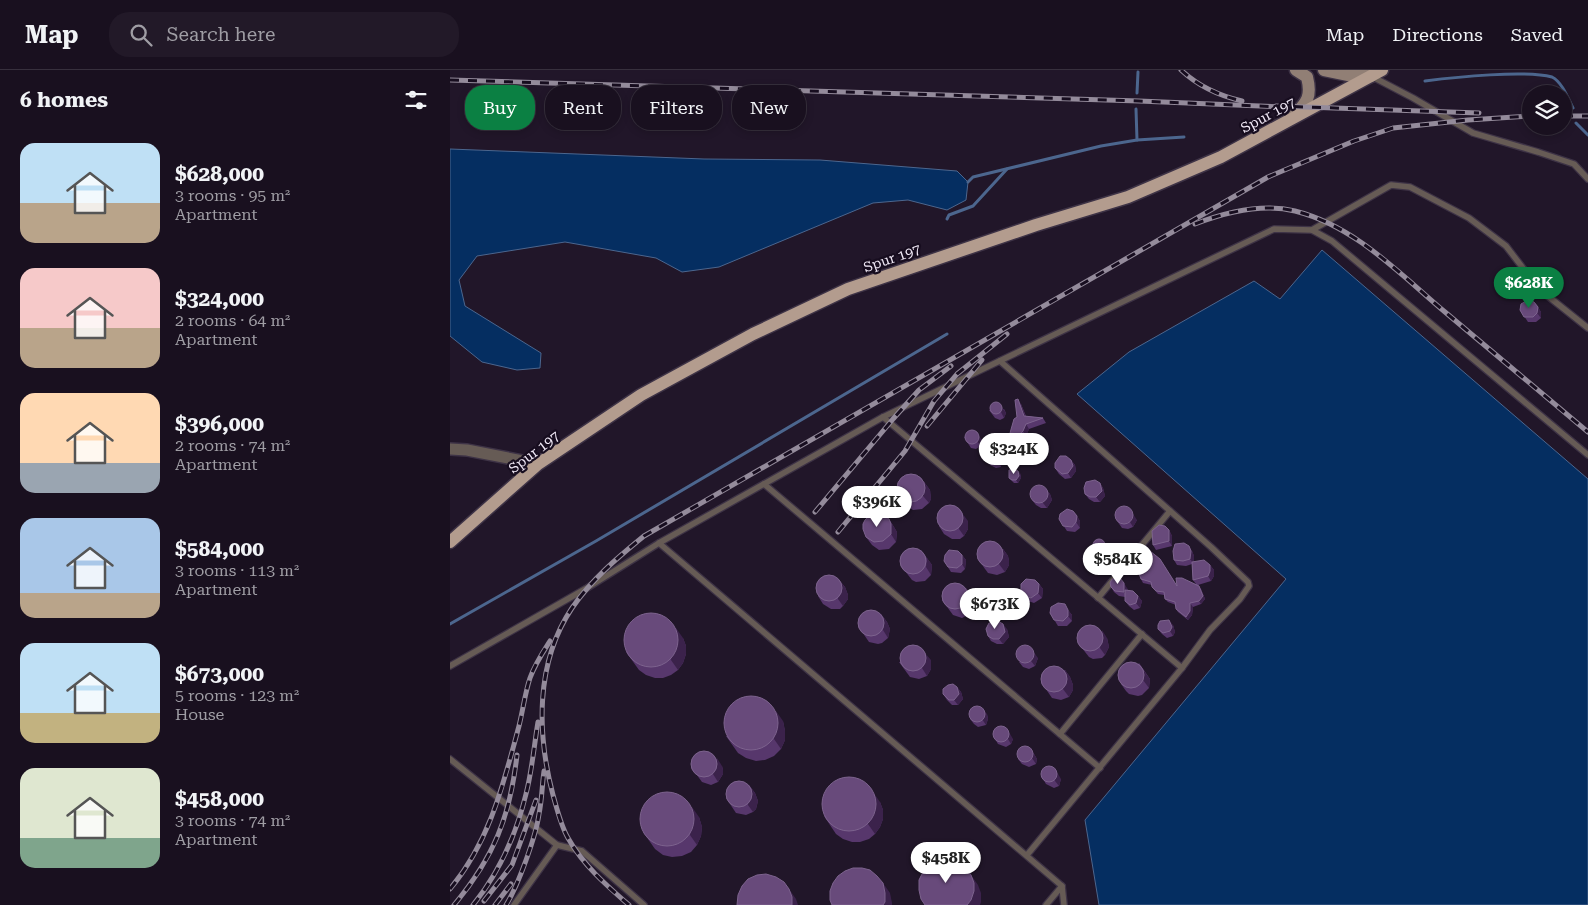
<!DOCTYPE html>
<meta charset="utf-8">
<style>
body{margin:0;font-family:"Roboto Serif",serif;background:#221928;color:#f1f3f6;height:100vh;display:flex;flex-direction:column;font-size:19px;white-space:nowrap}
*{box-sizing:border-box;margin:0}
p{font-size:16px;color:#9f9da4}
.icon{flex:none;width:28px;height:28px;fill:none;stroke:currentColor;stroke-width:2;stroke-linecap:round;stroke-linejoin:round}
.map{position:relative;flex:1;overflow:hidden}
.drawer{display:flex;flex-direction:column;background:#19101f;width:450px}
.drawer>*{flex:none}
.top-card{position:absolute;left:15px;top:15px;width:475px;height:45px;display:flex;gap:10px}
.buttons{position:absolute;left:1072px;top:15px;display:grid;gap:10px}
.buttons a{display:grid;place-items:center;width:50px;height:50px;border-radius:50%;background:#19101f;box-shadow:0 2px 8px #0003,0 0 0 1px #37303d;font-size:25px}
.price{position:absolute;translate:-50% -42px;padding:0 11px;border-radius:18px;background:#fff;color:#222;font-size:16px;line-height:32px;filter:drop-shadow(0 1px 2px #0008)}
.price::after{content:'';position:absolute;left:50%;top:30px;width:15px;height:11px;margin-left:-8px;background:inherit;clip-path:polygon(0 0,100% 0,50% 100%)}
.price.on{background:#0b8043;color:#fff}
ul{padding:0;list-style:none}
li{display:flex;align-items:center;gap:15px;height:125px;padding:0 20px}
li span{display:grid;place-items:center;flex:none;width:140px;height:100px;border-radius:15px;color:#555}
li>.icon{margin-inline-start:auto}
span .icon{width:60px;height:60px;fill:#fffc;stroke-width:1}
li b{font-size:21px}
h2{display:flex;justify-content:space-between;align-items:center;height:60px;padding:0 20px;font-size:21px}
.chip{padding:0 18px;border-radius:20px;background:#19101f;box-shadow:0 2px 8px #0003,0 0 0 1px #37303d;font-size:18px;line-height:45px}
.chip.on{background:#0b8043;color:#fff}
header{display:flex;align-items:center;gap:30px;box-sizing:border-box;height:70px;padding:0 25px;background:#19101f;border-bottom:1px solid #37303d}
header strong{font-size:24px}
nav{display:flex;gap:28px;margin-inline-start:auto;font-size:18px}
.search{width:350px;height:45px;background:#221928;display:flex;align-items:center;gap:12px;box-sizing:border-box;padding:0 18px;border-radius:20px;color:#9f9da4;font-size:19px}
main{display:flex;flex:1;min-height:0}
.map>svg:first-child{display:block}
.water{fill:#052e61;stroke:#4c668e}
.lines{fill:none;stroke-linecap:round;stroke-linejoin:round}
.stream{stroke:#4c668e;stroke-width:3}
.service-casing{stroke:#3e3346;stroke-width:8}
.minor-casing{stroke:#3e3346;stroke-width:14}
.secondary-casing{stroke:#3e3346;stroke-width:15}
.primary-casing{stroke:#3e3346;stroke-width:15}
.service{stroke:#665b55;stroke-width:5.5}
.minor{stroke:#665b55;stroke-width:11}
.secondary{stroke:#917f75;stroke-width:12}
.primary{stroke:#b39c8e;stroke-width:12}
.rail-casing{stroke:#948b9b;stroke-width:5}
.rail{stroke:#170d1f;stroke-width:3;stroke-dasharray:9;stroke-linecap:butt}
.wall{fill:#57376c}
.shaded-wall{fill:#3b224b}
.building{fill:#684a7b;stroke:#7d638e}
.labels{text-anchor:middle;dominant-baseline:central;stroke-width:4.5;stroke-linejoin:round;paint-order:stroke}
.street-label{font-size:14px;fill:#f0e8f6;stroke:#170d1f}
</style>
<header>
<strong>Map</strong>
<div class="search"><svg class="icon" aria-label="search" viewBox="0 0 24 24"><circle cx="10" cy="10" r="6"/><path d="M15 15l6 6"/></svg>Search here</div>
<nav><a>Map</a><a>Directions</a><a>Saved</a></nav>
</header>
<main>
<section class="drawer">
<h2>6 homes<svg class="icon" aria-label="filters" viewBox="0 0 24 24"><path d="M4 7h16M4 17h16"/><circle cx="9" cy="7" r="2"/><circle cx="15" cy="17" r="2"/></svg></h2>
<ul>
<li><span style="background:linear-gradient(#bfe0f5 60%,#b9a48a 0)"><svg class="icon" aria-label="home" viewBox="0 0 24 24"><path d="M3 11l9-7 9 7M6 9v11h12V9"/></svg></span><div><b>$628,000</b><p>3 rooms · 95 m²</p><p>Apartment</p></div></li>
<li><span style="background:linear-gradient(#f6c9c9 60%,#b9a48a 0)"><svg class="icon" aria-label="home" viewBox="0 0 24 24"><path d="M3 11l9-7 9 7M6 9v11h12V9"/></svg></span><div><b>$324,000</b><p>2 rooms · 64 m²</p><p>Apartment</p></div></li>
<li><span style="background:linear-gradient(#ffd9b3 70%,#9aa5b1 0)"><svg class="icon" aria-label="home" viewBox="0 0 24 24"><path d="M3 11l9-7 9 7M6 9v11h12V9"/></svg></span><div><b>$396,000</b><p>2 rooms · 74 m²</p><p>Apartment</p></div></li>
<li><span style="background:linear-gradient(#a9c7e8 75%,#b9a48a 0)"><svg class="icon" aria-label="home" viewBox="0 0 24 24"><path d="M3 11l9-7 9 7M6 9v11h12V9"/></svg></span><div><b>$584,000</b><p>3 rooms · 113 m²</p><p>Apartment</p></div></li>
<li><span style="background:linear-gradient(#bfe0f5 70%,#c2b280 0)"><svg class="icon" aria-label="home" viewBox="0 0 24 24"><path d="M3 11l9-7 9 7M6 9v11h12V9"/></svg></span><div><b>$673,000</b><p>5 rooms · 123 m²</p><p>House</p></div></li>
<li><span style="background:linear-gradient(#dfe7d0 70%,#7fa58c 0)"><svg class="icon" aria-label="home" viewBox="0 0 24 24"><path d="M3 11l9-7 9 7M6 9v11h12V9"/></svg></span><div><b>$458,000</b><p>3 rooms · 74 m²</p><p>Apartment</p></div></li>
</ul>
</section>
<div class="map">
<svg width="1138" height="835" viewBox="0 0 1138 835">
<rect width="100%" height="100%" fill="#211629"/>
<!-- water -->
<g class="water">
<polygon points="0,79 254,89 370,90 507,101 518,112 516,130 497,140 458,130 423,133 269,197 232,202 206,188 115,172 27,186 9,210 15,236 91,283 90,298 67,300 32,292 0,266"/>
<polygon points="872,180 1138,409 1138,835 649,835 635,750 836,509 627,324 679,282 804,211 830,229"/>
</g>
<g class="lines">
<!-- stream -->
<g class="stream">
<path d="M975,11c31,-4 100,-11 127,-4 10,5 16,21 21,31"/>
<polyline points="687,23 688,2"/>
<polyline points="686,39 687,70"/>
<polyline points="1126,53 1138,65"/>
<polyline points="518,112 523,107 651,76 687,70 734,67"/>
<polyline points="497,149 499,145 523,136 557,99"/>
<polyline points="0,554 146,471 497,264"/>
</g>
<!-- service casing -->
<g class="service-casing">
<g id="service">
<polyline points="921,6 963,28 1023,63 1088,82 1124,94 1138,109"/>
<polyline points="862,160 941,115 960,117 1019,148 1056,176 1089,219 1138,258"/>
<polyline points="550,291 761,477 798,512 799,516 790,529 760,560 732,598"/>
<polyline points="433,347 732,598 577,785"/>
<polyline points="314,414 650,698"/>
<polyline points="209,473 612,816 614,835"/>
<polyline points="648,528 720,441"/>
<polyline points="0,596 137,518 209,473 433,347 824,159 862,160 882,171 1138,385"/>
<polyline points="610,664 692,564"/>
<polyline points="0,689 107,775 132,781 194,835"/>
<polyline points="64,835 107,775"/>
<polyline points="596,835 612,816"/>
</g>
</g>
<!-- minor casing -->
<g class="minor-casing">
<polyline id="minor" points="0,379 17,380 88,394"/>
</g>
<!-- secondary casing -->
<g class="secondary-casing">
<g id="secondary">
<polyline points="874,0 903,6 921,6"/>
<path d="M844,46c13,-14 18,-19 13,-39l-11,-7"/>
</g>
</g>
<!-- primary casing -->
<g class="primary-casing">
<polyline id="primary" points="0,472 88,394 191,325 303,264 398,219 586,155 678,127 771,87 932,0"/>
</g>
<!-- service -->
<use href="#service" class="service"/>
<!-- minor -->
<use href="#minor" class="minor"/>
<!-- secondary -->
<use href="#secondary" class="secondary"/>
<!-- primary -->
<use href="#primary" class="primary"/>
<!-- rail casing -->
<g class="rail-casing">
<g id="rail">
<path d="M731,0c17,16 39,26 61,31"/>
<polyline points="0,10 689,31 833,37"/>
<polyline points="826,36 1029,43"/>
<polyline points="1114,46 1138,46"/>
<path d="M745,154c31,-12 67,-21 100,-13 60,15 105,63 150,101 48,40 95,80 143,120"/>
<polyline points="477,356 532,290"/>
<polyline points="365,442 443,349 469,320 501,296"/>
<polyline points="388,462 455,381 484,331 507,304 557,264"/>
<path d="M0,819c40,-48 53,-104 69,-163 4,-16 6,-33 11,-48 5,-14 13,-26 20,-37"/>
<polyline points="34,831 62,795 86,730"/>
<path d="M4,835c40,-48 56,-88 63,-150"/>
<path d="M23,835c26,-32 43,-70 53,-111 6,-23 8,-48 12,-72"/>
<polyline points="45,835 61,814"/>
<path d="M56,835c12,-19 30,-69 33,-91 3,-14 3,-29 5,-43"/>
<path d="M179,835c-23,-20 -46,-40 -61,-67 -7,-12 -11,-29 -15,-43 -16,-61 -18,-132 19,-187 20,-29 45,-50 72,-72l624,-359 86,-36 39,-13 75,-8 63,-4"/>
</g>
</g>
<!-- rail -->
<use href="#rail" class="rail"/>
</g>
<!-- wall -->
<g class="wall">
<polygon points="1084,232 1091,242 1091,248 1086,252 1078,252 1070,240"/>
<polygon points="571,334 576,346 593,348 596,353 579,359 576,366 573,368 563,368 560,363 567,347"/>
<polygon points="554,339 556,343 554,348 550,350 545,348 539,340"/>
<polygon points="514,367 532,370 531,376 526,379 521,378"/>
<polygon points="596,375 596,378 593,382 588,381 584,376"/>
<polygon points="552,380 551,397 546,398 540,395 536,390"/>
<polygon points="621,390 625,395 626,401 621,408 615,409 609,404 605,398"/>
<polygon points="570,403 571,408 568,413 564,413 559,408"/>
<polygon points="474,412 480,420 481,429 479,433 472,439 463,440 454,434 449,426"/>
<polygon points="650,413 653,418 655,426 650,432 644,432 639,429 635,424"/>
<polygon points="596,419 600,424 602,430 597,438 591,438 586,435 582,430"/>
<polygon points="623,441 630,451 630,458 625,462 617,461 609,449"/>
<polygon points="665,448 687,450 683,457 678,459 672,458"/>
<polygon points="439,449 447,462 446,472 439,479 429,480 422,475 416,467"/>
<polygon points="518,451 518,459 514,466 510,469 502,469 494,464 489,456"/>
<polygon points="719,460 722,466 722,476 706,480 703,475"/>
<polygon points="658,478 659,482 655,486 651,487 647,484 644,479"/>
<polygon points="553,479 558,486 559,491 559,495 555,502 547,505 538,503 527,488"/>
<polygon points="471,480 482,495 481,505 475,511 466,512 462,510 451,496"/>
<polygon points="742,481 744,486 744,492 760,495 764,500 764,506 761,511 748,515 751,519 755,529 751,534 743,537 742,545 738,550 728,542 726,539 726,535 718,532 715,529 714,525 708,524 702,517 702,515 693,513 691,509 689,504 682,504 677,497 727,515 746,514 743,510 742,494 736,496 727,495 724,490"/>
<polygon points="512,485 516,490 515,499 511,503 501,502 494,491"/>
<polygon points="389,510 395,517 398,525 398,529 393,536 390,539 381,539 373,534 368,526"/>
<polygon points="589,514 593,519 592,528 584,533 578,531 571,520"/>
<polygon points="661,517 677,518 678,521 688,526 692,531 690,538 684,540 679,536 675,531 675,527 669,526 664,522"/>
<polygon points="516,518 521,525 524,533 524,537 520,544 512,548 503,545 492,530"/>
<polygon points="618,540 622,545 622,551 617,556 608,556 600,543"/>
<polygon points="431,544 437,552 440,559 438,568 432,573 428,574 419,572 408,556"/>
<polygon points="723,555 725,562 723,566 717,568 712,564 708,559"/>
<polygon points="557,559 559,567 553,574 547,574 541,571 538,566"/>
<polygon points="233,568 236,576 236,584 233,593 228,600 221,605 213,608 205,608 196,605 189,600 176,582"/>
<polygon points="657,568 659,577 655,585 652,588 643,589 639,587 628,573"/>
<polygon points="588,588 585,596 579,599 573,597 569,592"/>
<polygon points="481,590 481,599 477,606 469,609 460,607 449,592"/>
<polygon points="689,593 700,609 699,618 692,625 688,626 679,624 676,621 671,614"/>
<polygon points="615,600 620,607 623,615 623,620 619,627 611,630 602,628 591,612"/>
<polygon points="507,617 511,622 513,629 508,635 502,635 497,630 493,624"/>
<polygon points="537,644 538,649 536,655 528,657 524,654 520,649"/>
<polygon points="333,651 335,661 335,670 331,679 324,686 315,690 306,691 296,688 288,683 276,666"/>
<polygon points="545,669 563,669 561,674 556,677 548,674"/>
<polygon points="581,679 587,689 586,694 579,697 572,694 568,689"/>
<polygon points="272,696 273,700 273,704 268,712 261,715 252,712 241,697"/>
<polygon points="593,709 611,709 609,716 604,718 596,714"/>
<polygon points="299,715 305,723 308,731 306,739 303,742 296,745 286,743 276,728"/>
<polygon points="430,732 433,740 433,749 430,757 425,764 419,769 410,772 402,772 393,769 386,764 374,746"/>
<polygon points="249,747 252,757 251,766 247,775 241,782 232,786 222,787 213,785 205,779 193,762"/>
</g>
<!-- shaded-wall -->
<g class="shaded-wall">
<polygon points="1088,237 1091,242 1091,248 1087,243"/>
<polygon points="568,329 571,334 577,351 574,346"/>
<polygon points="550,334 556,343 554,348 551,342"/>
<polygon points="576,354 579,359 576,366 573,361"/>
<polygon points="528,365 532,370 531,376 527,371"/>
<polygon points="594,372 596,375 596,378 593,382 591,379"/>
<polygon points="549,375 552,380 551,397 547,392"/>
<polygon points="621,390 625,395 626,401 621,408 618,403"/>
<polygon points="568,401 570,403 571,408 568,413 566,410"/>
<polygon points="474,412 480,420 481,429 479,433 473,426"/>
<polygon points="650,413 653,418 655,426 650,432 646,427"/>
<polygon points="596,419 600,424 602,430 597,438 593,433"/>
<polygon points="679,438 687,450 683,457 680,452"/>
<polygon points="512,443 518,451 518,459 514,466 509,459"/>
<polygon points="627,446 630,451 630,458 626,452"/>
<polygon points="439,449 447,462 446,472 441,464"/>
<polygon points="719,460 722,466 722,476 719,471"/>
<polygon points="655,473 658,478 659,482 655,486 651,481"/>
<polygon points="739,476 742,481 744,486 744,494 740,489"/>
<polygon points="553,479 558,486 559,491 559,495 555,502 549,494"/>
<polygon points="512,485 516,490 515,499 512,494"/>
<polygon points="477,488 482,495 481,505 476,497"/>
<polygon points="760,495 764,500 764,506 761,511 758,506"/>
<polygon points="389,510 395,517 398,525 398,529 393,536 388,529"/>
<polygon points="674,513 677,518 678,527 674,522"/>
<polygon points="589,514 593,519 592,528 588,523"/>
<polygon points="749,516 751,519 755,529 751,534 749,531"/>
<polygon points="516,518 521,525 524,533 524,537 520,544 514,537"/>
<polygon points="688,526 692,531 690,538 686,533"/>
<polygon points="740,533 743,537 742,545 738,550 736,547"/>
<polygon points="618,540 622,545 622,551 618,546"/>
<polygon points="431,544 437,552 440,559 438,568 433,560"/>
<polygon points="719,550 723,555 725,562 723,566 720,561"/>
<polygon points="553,554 557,559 559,567 553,574 549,569"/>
<polygon points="226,558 233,568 236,576 236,584 233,593 228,600 221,590"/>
<polygon points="652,560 657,568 659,577 655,585 650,578"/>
<polygon points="583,581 588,588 585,596 581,591"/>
<polygon points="475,583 481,590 481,599 477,606 472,598"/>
<polygon points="615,600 620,607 623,615 623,620 619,627 613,619"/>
<polygon points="694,601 700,609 699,618 693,610"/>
<polygon points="507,617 511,622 513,629 508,635 504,630"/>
<polygon points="533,639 537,644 538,649 536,655 532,649"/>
<polygon points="326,641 333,651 335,661 335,670 331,679 324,669"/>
<polygon points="556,657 563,669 561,674 558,669"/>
<polygon points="581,679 587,689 586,694 582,688"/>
<polygon points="267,688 272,696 273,700 273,704 268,712 263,704"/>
<polygon points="604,697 611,709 609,716 605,711"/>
<polygon points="299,715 305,723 308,731 306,739 303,742 298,735"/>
<polygon points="423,722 430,732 433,740 433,749 430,757 425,764 418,754"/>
<polygon points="242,737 249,747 252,757 251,766 247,775 240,765"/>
<polygon points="521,805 528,815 531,823 531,832 530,835 517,835"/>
<polygon points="433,813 440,823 442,833 442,835 433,835"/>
<polygon points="339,819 346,829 348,835 342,835"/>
</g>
<!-- building -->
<g class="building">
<polygon points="1078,230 1084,232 1088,237 1087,243 1083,247 1074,247 1070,240 1071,234"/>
<polygon points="568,329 574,346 593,348 576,354 573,361 570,364 560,363 564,349 567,347 565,330"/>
<circle cx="546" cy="338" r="6"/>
<circle cx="522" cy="367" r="7"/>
<circle cx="589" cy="374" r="5"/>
<polygon points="549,375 547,392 543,393 536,390 535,383 536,380"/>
<polygon points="610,386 616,386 621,390 623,396 618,403 612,404 605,398 605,393"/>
<polygon points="563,399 568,401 569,406 566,410 562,410 559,408 559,400"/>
<circle cx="461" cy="418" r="14"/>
<polygon points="645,410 650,413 652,421 646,427 640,427 635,424 634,418 636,412"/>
<circle cx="589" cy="424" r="9"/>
<circle cx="500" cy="448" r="13"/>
<circle cx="674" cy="445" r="9"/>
<polygon points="617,439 623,441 627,446 626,452 622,457 613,456 609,449 610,444"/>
<polygon points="421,444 431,444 439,449 441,454 441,464 433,471 424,472 416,467 413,459 413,454 415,450"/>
<polygon points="709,455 715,456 719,460 719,471 703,475 702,461"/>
<circle cx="649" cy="475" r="6"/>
<circle cx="540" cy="484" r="13"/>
<polygon points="734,473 739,476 741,481 740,489 733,491 724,490 723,481 725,474"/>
<polygon points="691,477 695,477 710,489 727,516 726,508 732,508 749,516 753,526 749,531 740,533 740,541 736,547 726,539 725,532 715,529 714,522 706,521 702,517 701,512 691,509 688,501 679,500 677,497 677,494 680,490 688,488 688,481"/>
<circle cx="463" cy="491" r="13"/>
<polygon points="499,480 508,481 512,485 512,494 507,498 498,497 494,491 495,485"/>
<polygon points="754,490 760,495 760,501 758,506 743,510 742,492"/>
<circle cx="379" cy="518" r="13"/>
<polygon points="670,508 674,513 674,522 665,521 661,517 660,513 662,509"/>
<polygon points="576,509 585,510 589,514 588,523 581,528 575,526 571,520 571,514"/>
<circle cx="505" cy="526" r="13"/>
<polygon points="675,520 683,521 688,526 686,533 680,535 675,531"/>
<polygon points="608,533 615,534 618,540 618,546 613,551 604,550 600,543 601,537"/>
<circle cx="421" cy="553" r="13"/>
<circle cx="201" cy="570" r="27"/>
<polygon points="719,550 722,557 720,561 713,563 708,559 708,555 710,551"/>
<polygon points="548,551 553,554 555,562 549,569 543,569 538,566 536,559 539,553"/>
<circle cx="640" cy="568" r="13"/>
<circle cx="463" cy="588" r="13"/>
<circle cx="575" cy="584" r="9"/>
<circle cx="681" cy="605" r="13"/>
<circle cx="604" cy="609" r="13"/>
<polygon points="503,614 507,617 509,624 504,630 499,630 493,624 493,619 498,615"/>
<circle cx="301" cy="653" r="27"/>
<circle cx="527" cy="644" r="8"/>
<circle cx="551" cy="664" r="8"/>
<circle cx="575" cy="684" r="8"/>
<circle cx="254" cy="694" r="13"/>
<circle cx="599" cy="704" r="8"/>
<circle cx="399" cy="734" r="27"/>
<circle cx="289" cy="724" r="13"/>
<circle cx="217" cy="749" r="27"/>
<polygon points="498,790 508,792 516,798 521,805 524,813 524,821 521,830 517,835 475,835 471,829 469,820 469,810 473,802 480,795 489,791"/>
<polygon points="403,798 412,798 420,800 427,806 433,813 435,823 435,832 433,835 382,835 380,830 380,821 383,813 388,806 395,801"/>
<polygon points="316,804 326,807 334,812 339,819 342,827 342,835 287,835 288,825 292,816 298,809 307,805"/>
</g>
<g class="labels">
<!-- street labels -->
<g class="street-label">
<text transform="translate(818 45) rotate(-28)">Spur 197</text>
<text transform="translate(442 188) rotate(-19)">Spur 197</text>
<text transform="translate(84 382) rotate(-37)">Spur 197</text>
</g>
</g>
</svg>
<div class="buttons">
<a><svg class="icon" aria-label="layers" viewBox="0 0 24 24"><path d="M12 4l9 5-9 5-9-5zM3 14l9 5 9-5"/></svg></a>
</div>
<b class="price on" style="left:1079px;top:239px">$628K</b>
<b class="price" style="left:564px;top:405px">$324K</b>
<b class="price" style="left:427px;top:458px">$396K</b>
<b class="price" style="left:668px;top:515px">$584K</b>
<b class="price" style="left:545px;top:560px">$673K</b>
<b class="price" style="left:496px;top:814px">$458K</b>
<div class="top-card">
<a class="chip on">Buy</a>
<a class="chip">Rent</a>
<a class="chip">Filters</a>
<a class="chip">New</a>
</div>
</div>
</main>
